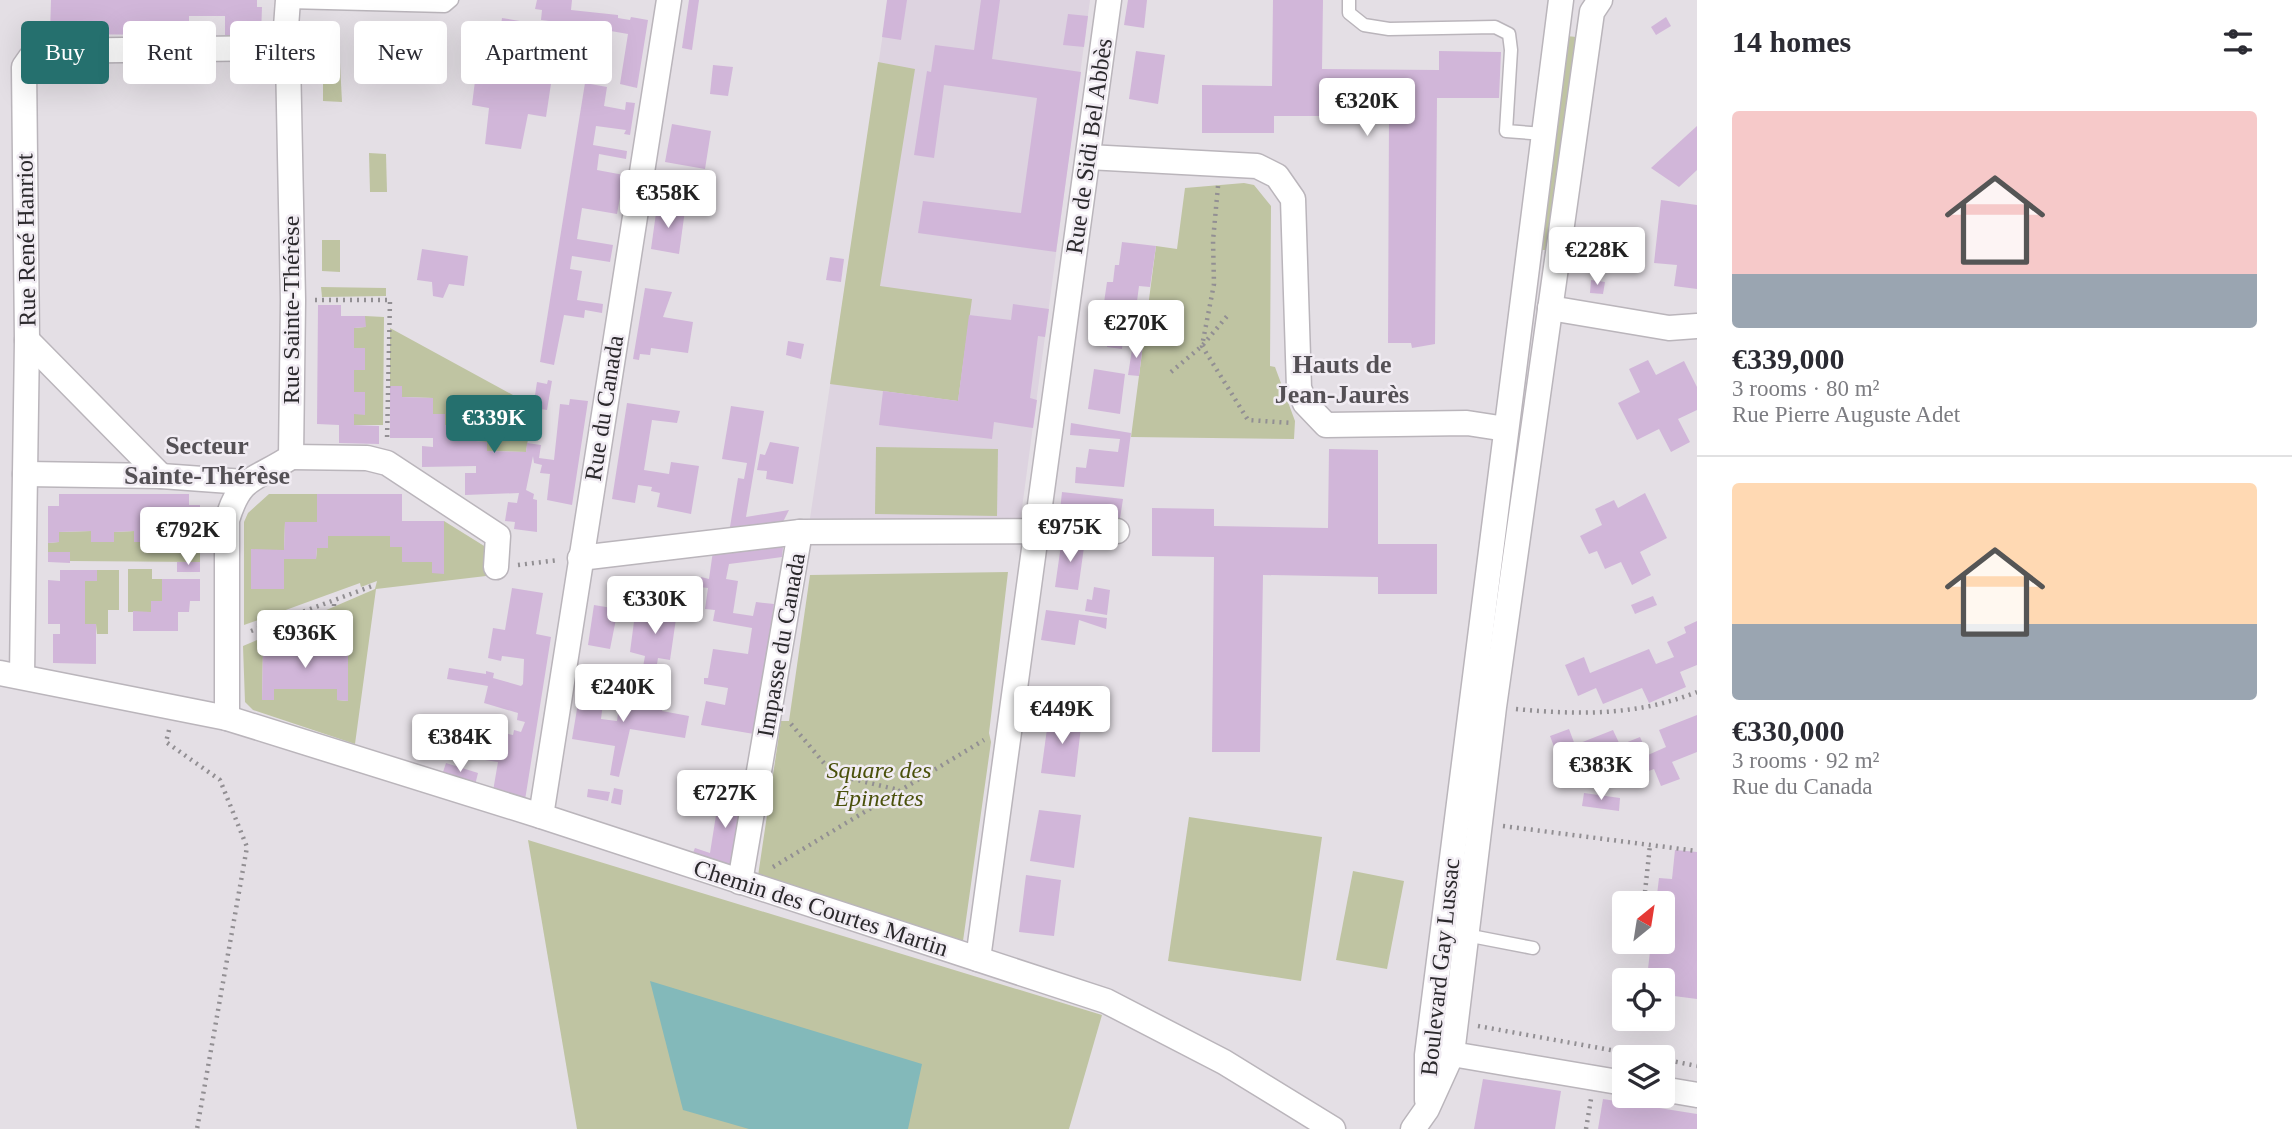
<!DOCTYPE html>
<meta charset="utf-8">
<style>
body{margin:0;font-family:Georgia,serif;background:#f2f2f3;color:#2b2b33;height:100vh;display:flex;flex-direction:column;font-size:26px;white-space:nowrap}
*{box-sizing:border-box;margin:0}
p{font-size:23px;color:#7c7c81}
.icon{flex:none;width:38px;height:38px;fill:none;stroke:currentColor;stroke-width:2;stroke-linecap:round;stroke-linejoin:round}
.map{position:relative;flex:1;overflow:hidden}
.side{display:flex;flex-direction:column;background:#fff;width:595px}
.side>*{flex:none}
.banner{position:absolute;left:21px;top:21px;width:665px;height:63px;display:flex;gap:14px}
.needle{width:46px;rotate:30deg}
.buttons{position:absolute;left:1612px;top:891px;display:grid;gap:14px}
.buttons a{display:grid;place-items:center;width:63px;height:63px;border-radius:7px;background:#fff;box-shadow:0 7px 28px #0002;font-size:35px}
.price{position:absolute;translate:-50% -60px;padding:0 16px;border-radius:7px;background:#fff;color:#222;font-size:23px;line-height:46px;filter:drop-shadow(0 2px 4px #0008)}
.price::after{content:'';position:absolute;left:50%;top:42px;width:21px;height:16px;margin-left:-10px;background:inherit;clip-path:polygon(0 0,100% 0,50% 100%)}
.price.active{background:#25706e;color:#fff}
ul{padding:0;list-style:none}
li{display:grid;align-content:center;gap:14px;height:371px;padding:0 35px}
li+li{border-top:2px solid #e1e1e2}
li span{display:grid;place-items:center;height:217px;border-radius:7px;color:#555}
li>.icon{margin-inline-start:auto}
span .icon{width:126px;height:126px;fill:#fffc;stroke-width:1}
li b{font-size:30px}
h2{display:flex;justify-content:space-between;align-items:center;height:84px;padding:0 35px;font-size:30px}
.chip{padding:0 24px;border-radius:7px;background:#fff;box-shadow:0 7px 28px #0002;font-size:24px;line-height:63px}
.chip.active{background:#25706e;color:#fff}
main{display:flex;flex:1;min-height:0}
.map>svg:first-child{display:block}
.built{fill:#ddd3e0}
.green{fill:#bfc4a2;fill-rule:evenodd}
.water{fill:#83b9ba}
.building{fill:#d1b6d9}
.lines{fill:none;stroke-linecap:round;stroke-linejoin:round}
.lane-casing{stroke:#bab5bb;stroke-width:15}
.street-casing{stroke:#bab5bb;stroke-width:27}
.path{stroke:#928f93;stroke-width:4.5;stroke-dasharray:2 5;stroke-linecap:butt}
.lane{stroke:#fff;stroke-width:12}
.street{stroke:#fff;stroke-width:24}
.labels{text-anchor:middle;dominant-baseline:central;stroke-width:5;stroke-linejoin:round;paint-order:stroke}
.street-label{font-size:24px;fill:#2b292c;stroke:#f1ecf3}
.park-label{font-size:24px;font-style:italic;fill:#4a500b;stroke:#f1ecf3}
.neighbourhood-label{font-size:26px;font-weight:bold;fill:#545055;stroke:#f1ecf3}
</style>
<main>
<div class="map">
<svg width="1697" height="1129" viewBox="0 0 1697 1129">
<rect width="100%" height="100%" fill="#e4dfe5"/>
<!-- built -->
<polygon class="built" points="888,0 1090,0 1020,523 809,525"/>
<!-- green -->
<g class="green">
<polygon points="1567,36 1576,37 1549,250 1537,250"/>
<polygon points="878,62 915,69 880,286 972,299 958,401 830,384"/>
<polygon points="323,63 340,63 342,102 323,101"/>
<polygon points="369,153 386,154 387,192 370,192"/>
<polygon points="1244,183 1254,185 1271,206 1270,366 1275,367 1295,421 1294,439 1131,437 1156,246 1177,249 1185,188"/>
<polygon points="322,240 340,240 340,272 322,271"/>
<polygon points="321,287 386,288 386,296 322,297"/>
<polygon points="365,316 384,317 383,425 354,425 354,414 365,414 354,392 354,370 365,370 365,349 354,348 354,328 365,327"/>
<polygon points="390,328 533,406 526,452 487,451 487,442 476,441 476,426 445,425 433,414 433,398 402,397 402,386 390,386"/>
<polygon points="876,447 998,449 997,516 875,514"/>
<path d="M269,494h48v28h-32l-1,28h-33v39l33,-1v-29h32l1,-11 11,-12h62l12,11 1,15h29v11h12v-52l45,28 -3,27 -110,13 -21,155 -102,-34 -8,-8 -2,-56 132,-57 2,-8 -16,6 -1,-4 -116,42v-103l4,-9zM263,648l85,1v52l-11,-1v-11h-63v11h-12z"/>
<polygon points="91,531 91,542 114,542 114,532 134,531 134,542 155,542 156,532 189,531 189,542 200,542 200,562 70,561 70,552 48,552 48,543 59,542 59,532"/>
<polygon points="128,569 152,569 152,579 162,579 162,601 151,612 128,612"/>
<polygon points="97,570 119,570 119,610 108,610 108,634 97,634 96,624 85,624 85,581"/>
<polygon points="1008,572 989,733 991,742 963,941 758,876 781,721 789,721 810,575"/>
<polygon points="1189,817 1322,837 1301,981 1168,961"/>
<polygon points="528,840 1102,1015 1069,1129 577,1129"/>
<polygon points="1353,871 1404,881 1387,969 1336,960"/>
</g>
<!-- water -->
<polygon class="water" points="650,981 922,1064 908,1129 749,1129 683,1110"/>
<!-- building -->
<g class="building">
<polygon points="51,0 257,0 257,7 262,7 261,35 225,35 225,16 189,16 189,35 50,34"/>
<polygon points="537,0 572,0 571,10 618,15 618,18 630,20 631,17 648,20 637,88 620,84 628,34 582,26 579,42 546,37 549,21 541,20 542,10 535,9"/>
<polygon points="689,0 699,0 692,50 682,48"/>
<polygon points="887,0 907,0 901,40 882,37"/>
<polygon points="981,0 1000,0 992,59 1081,72 1056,252 918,233 923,201 1021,213 1037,98 944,85 934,158 914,155 927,71 931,72 935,45 974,50"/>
<polygon points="1128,0 1147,0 1144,28 1124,25"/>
<polygon points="1273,0 1323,0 1322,69 1439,70 1439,51 1501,52 1499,98 1437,98 1435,344 1412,348 1411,343 1388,343 1389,116 1274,116 1274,133 1202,133 1202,85 1272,86"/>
<polygon points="1068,14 1088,16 1084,47 1063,45"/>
<polygon points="1666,17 1671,26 1656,35 1651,27"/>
<polygon points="502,18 543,25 536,74 552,77 546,117 528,114 521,149 485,144 489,108 472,105 477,65 495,68"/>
<polygon points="1136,51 1165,55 1158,104 1129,99"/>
<polygon points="713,65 733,67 728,96 710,94"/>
<polygon points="585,83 607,87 604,106 625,110 626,102 635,103 630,135 624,134 626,130 596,126 593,145 627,151 626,159 599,154 597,170 624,175 617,214 582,208 577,239 613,245 610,262 572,256 570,269 582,271 577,300 603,304 602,313 585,310 584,318 564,315 554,365 540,362"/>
<polygon points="672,124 711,131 705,169 665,162"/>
<polygon points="1697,126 1697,170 1679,187 1651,168"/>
<polygon points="1661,200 1697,205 1697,289 1674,286 1677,265 1654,263"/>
<polygon points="657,206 685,210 679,254 651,249"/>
<polygon points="1122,242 1156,246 1150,287 1139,286 1132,340 1123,339 1122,349 1107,347 1108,337 1099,337 1107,282 1113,282 1115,265 1119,265"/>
<polygon points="422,249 468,256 464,286 449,284 443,298 433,296 432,282 417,280"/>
<polygon points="830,257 844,259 841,282 826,280"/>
<polygon points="1591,280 1605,282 1603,294 1590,293"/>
<polygon points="645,288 672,292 663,317 693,322 688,353 651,348 650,355 640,354 639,360 633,359"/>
<polygon points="1013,304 1049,309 1045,337 1038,336 1030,398 1037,400 1033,428 994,422 992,439 879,425 883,391 958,401 969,315 1011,320"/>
<polygon points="318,305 341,305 341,316 365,316 366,327 354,328 354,348 365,348 365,370 354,370 354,392 365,392 365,415 354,414 354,425 379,426 379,444 339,443 339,425 317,424"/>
<polygon points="788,341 804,344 801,359 786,355"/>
<polygon points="1133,343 1143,344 1139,376 1128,375"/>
<polygon points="1648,360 1656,375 1684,361 1697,387 1697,410 1678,419 1690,442 1671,452 1659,429 1637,440 1618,403 1640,392 1629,369"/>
<polygon points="1094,369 1125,374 1120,414 1088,409"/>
<polygon points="548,380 552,381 547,410 533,408 537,382 547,384"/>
<polygon points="390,386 402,386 402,397 433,398 433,414 445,414 445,425 476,425 476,441 487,442 487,451 526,452 527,443 541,445 539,458 554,460 560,404 569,405 570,399 588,401 572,505 547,500 550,474 540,473 542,465 534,463 533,456 526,490 534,494 533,499 537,500 537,532 514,529 515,522 505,521 508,502 517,503 519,493 465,495 465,473 476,473 476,466 422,467 422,446 433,447 433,438 390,438"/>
<polygon points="627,403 680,411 677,423 652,420 644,470 669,474 671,462 699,466 691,514 657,507 660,493 651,491 652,487 638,485 635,503 612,499"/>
<polygon points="731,406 764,411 746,517 789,510 780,528 729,533 738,478 744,479 747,463 722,459"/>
<polygon points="1071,423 1131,433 1124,487 1075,483 1076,467 1086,468 1089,449 1118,452 1120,439 1070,435"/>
<polygon points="770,442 799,447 793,484 766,479 767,471 757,470 760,454 765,455"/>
<polygon points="1329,449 1378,450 1378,544 1437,544 1437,594 1378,594 1378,577 1263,575 1260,752 1212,752 1214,557 1152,556 1152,508 1214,509 1214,526 1328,528"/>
<polygon points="1062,492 1123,499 1119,525 1059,520"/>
<polygon points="1645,493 1667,538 1640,552 1651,575 1632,585 1621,562 1605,569 1597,551 1589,554 1580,536 1602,525 1595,509 1614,500 1618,508"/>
<polygon points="59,494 189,494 189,505 200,505 200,542 189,542 189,531 156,532 156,542 134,542 134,531 114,532 114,542 91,542 91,531 59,532 59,542 48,543 48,506 59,506"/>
<polygon points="317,494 402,494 402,521 444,521 444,574 432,573 432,562 402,562 402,547 390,547 390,536 328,536 328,548 317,548 316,559 284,559 284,589 251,589 251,549 284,550 285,522 317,522"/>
<polygon points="1062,538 1085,540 1078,590 1055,587"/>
<polygon points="780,543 783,548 782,557 729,564 726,579 738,581 733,613 753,616 756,602 774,604 754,734 701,725 706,701 725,705 728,688 704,684 704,678 708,678 713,649 748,654 752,628 713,621 715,610 705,609 708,588 700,587 701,577 709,579 713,551"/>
<polygon points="48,552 70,552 70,563 48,562"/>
<rect x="177" y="562" width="23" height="10"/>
<polygon points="60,570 97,570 97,581 85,581 85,624 96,624 96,664 53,663 53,634 60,634 60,624 48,624 48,580 60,581"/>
<polygon points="162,579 200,579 200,601 190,601 189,612 178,612 178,631 133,631 133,611 151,612 151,601 162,601"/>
<polygon points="1094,587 1110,590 1107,615 1085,611 1087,599 1092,600"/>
<polygon points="512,588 543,593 536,634 551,637 525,800 493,791 498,762 485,760 481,741 478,740 479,735 467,733 471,714 488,717 487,721 498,724 495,731 513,735 514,730 521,732 525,722 517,720 518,713 484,703 488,686 447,679 449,668 486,674 486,671 494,673 493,678 521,686 523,684 524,659 502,656 501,661 488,658 493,628 505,630"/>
<polygon points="666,596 702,601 700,608 678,605 670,660 658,658 651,701 637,699 645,656 630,652 635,614 629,613 632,598 665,603"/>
<polygon points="1653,596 1657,605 1635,614 1631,605"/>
<polygon points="594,605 618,609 610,649 588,645"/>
<polygon points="1046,610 1107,618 1106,629 1079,620 1075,645 1041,640"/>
<polygon points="1697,621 1697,665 1680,672 1686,687 1649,703 1642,688 1603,704 1596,688 1578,696 1565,665 1584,657 1590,673 1649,649 1656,664 1674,657 1667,642 1686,633 1684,627"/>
<polygon points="263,647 348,648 348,701 337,700 337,689 274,689 274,700 262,700"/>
<polygon points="1037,686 1060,690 1058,704 1036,701"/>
<polygon points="580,691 604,695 601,719 617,721 620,698 641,702 640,707 648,708 649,704 663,706 662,711 689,716 685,738 630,729 619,777 610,775 615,746 572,739"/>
<polygon points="1049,714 1082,719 1075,777 1041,773"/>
<polygon points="1697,715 1697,752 1672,762 1680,779 1661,786 1654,769 1633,777 1627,762 1589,777 1582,761 1562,768 1550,736 1569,729 1575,745 1613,730 1620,745 1640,737 1648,755 1666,747 1659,730"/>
<polygon points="446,763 478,773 475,785 442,775"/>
<polygon points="614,788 623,790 621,805 611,803"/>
<polygon points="588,789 610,792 608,801 587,797"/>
<polygon points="720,790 745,794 734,869 692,855 695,848 710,853"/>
<polygon points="1584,793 1620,798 1619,811 1582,806"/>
<polygon points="1039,810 1081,815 1074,868 1030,861"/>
<polygon points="1675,850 1697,852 1697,999 1674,996 1675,981 1647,978 1651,942 1662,942 1662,903 1656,903 1659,878 1672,879"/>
<polygon points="1026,875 1061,880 1054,936 1019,932"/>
<polygon points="1483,1079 1561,1091 1555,1129 1474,1129"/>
<polygon points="1603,1099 1697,1114 1697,1129 1598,1129"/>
</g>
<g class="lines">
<!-- lane casing -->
<g class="lane-casing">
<g id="lane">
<polyline points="1349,0 1349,13 1364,25 1389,29 1495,27 1509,34 1511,50 1506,131 1544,134"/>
<polyline points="288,2 445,6 452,0"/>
<polyline points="1466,935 1533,948"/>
</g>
</g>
<!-- street casing -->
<g class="street-casing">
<g id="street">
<polyline points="1088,157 1257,166 1277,176 1293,199 1299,388 1305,403 1326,425 1467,423 1506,429"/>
<polyline points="1550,308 1669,328 1697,326"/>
<polyline points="27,340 161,476"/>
<polyline points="291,457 367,458 387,463 498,536 496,567"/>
<polyline points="25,474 161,476 244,482"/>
<polyline points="580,558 800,532 1117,531"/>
<polyline points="0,673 227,718 541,816 1106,1001 1224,1062 1333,1129"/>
<polyline points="22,675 27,340 24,67 31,57 47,51 280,48"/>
<path d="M227,718v-198c14,-46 28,-39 64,-63l2,-157 -5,-242 -8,-10 6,-21 2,-27"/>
<polyline points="541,816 669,0"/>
<polyline points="740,882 800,532"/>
<polyline points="978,959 1109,0"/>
<polyline points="1452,1054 1624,1083"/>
<polyline points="1662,1089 1697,1095"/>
<polyline points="1427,1100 1427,1055 1561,0"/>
<polyline points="1413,1129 1427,1109 1452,1054 1494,707 1592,12 1600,0"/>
</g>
</g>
<!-- path -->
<g class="path">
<polyline points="1218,186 1213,241 1214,284 1202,346 1248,420 1292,423"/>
<polyline points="315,300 390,300 387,440"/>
<polyline points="1171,372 1202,346 1228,315"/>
<polyline points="518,565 558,560"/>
<polyline points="251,631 375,585"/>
<polyline points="279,648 279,620"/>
<polyline points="334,648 334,600"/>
<path d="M1516,709c64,6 120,7 181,-17"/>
<polyline points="791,724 829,769 840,776 899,790"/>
<polyline points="169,730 166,742 220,780 247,847 197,1129"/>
<polyline points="1503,826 1697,851"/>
<polyline points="773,867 984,740"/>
<polyline points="1645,892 1650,845"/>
<polyline points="1478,1026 1649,1057"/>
<polyline points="1662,1059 1697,1066"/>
<polyline points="1586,1129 1591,1099"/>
</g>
<!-- lane -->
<use href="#lane" class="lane"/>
<!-- street -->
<use href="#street" class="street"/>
</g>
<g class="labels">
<!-- street labels -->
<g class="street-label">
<text transform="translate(1089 146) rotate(-82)">Rue de Sidi Bel Abbès</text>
<text transform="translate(26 240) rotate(-91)">Rue René Hanriot</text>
<text transform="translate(291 310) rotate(-90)">Rue Sainte-Thérèse</text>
<text transform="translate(604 408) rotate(-81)">Rue du Canada</text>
<text transform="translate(781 645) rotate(-80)">Impasse du Canada</text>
<text transform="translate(821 908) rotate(18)">Chemin des Courtes Martin</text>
<text transform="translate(1440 967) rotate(-84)">Boulevard Gay Lussac</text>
</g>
<!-- park labels -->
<g class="park-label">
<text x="879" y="770">Square des<tspan x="879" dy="28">Épinettes</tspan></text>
</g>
<!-- neighbourhood labels -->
<g class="neighbourhood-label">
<text x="1342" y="364">Hauts de<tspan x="1342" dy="30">Jean-Jaurès</tspan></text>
<text x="207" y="445">Secteur<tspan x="207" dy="30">Sainte-Thérèse</tspan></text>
</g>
</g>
</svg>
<div class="buttons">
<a><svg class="needle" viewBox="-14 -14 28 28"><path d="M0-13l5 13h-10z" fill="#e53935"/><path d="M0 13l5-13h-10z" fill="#7c7c81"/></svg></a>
<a><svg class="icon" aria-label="locate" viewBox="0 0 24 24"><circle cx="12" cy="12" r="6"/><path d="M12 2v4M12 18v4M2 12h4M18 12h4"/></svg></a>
<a><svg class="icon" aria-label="layers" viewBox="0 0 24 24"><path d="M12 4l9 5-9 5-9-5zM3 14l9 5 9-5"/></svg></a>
</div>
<b class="price" style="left:1367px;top:138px">€320K</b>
<b class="price" style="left:668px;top:230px">€358K</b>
<b class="price" style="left:1597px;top:287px">€228K</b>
<b class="price" style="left:1136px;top:360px">€270K</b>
<b class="price active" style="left:494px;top:455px">€339K</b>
<b class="price" style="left:1070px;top:564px">€975K</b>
<b class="price" style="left:188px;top:567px">€792K</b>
<b class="price" style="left:655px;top:636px">€330K</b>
<b class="price" style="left:305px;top:670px">€936K</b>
<b class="price" style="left:623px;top:724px">€240K</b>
<b class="price" style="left:1062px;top:746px">€449K</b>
<b class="price" style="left:460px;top:774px">€384K</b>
<b class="price" style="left:1601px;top:802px">€383K</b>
<b class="price" style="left:725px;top:830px">€727K</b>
<div class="banner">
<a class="chip active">Buy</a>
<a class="chip">Rent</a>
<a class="chip">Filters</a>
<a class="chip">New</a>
<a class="chip">Apartment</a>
</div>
</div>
<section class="side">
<h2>14 homes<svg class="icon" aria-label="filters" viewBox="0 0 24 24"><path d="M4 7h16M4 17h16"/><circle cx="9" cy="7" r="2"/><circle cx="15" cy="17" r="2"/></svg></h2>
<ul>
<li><span style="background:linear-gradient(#f6c9c9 75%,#9aa5b1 0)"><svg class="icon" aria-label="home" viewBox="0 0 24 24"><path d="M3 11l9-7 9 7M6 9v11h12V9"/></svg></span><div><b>€339,000</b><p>3 rooms · 80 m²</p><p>Rue Pierre Auguste Adet</p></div></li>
<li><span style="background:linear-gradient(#ffd9b3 65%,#9aa5b1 0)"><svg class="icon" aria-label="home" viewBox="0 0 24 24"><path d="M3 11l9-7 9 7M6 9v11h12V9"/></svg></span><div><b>€330,000</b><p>3 rooms · 92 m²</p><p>Rue du Canada</p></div></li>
</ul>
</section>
</main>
